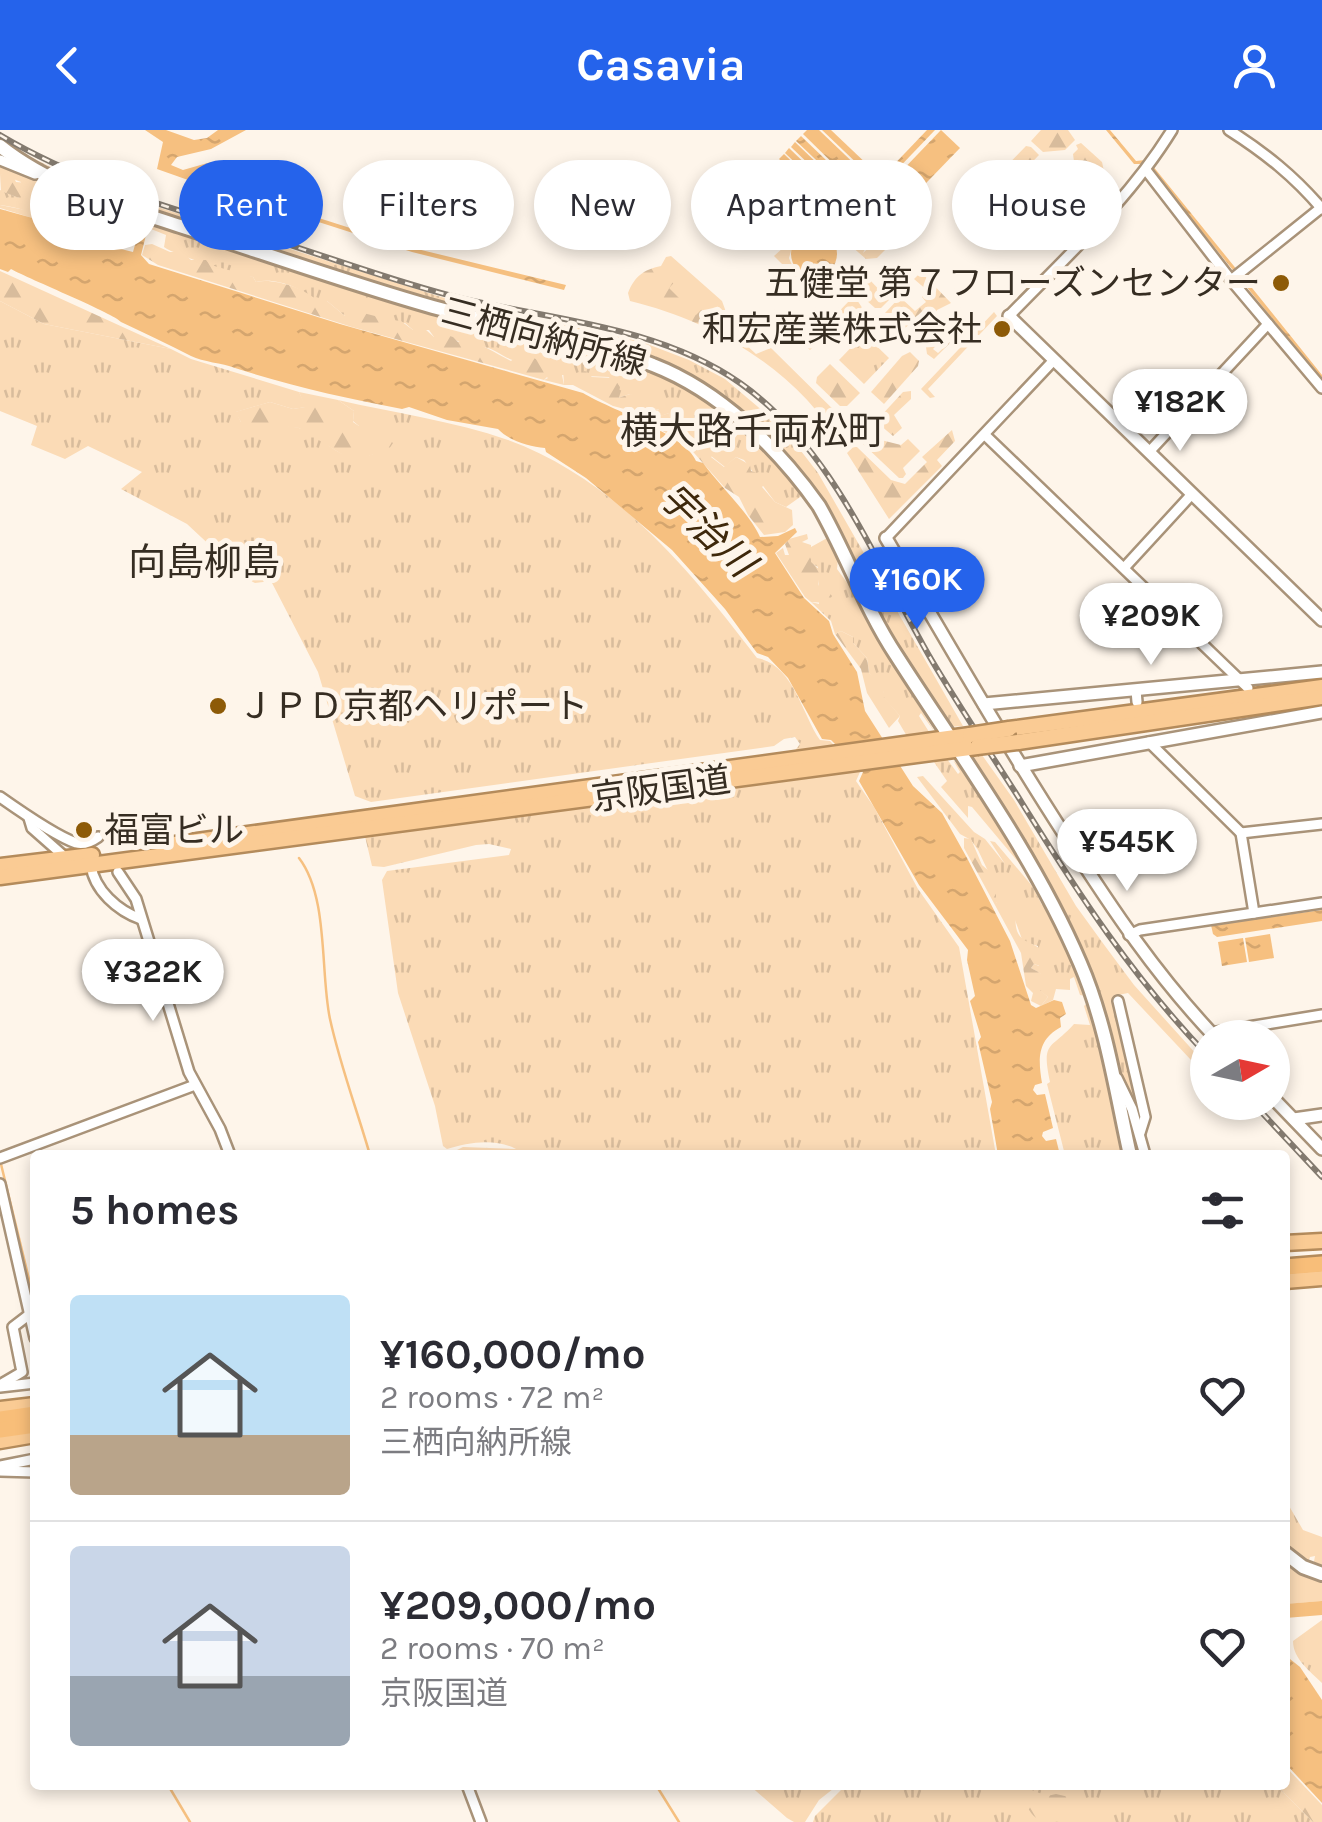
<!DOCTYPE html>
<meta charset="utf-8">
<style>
body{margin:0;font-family:Karla,"Noto Sans JP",sans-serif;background:#f2f2f3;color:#2b2b33;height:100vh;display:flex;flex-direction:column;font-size:38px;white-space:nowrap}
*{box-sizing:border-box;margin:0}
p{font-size:32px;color:#7c7c81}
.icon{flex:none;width:55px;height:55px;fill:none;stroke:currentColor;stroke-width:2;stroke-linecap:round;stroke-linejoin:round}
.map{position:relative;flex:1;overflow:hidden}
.drawer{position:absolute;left:30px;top:1020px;width:1260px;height:640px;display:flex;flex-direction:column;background:#fff;border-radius:10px;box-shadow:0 5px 15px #0003}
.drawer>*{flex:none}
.top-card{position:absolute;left:30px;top:30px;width:1262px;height:90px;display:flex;gap:20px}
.needle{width:65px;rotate:81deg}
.buttons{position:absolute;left:1190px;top:890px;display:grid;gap:20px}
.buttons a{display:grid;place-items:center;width:100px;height:100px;border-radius:50%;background:#fff;box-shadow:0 5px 15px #0003;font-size:50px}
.price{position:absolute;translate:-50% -85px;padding:0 22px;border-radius:35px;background:#fff;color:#222;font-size:32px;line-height:65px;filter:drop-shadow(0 2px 5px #0008)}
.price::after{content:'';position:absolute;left:50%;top:60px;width:30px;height:22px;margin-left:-15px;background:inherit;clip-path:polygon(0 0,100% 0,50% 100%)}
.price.on{background:#2563eb;color:#fff}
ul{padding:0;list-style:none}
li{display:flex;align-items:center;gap:30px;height:250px;padding:0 40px}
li+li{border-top:2px solid #e1e1e2}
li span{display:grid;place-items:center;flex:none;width:280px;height:200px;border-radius:10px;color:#555}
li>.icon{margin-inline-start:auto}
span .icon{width:120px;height:120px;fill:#fffc;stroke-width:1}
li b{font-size:42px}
h2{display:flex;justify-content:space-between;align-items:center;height:120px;padding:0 40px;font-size:42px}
.tag{padding:0 35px;border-radius:45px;background:#fff;box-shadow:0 5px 15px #0003;font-size:35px;line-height:90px}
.tag.on{background:#2563eb;color:#fff}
header{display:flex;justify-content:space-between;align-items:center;height:130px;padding:0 40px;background:#2563eb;color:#fff;font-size:45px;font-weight:700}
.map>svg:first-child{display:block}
.grass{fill:url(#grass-tufts)}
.forest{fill:url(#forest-firs)}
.garden{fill:#fbdbb6}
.water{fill:url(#water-ripples)}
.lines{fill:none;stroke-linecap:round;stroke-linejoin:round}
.stream{stroke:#f6c080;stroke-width:2.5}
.river{stroke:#f6c080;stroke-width:14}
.minor-casing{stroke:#a99379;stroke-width:14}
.tertiary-casing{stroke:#a99379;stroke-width:16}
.secondary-casing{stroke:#a99379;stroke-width:18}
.trunk-casing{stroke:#b48b5b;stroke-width:19}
.motorway-casing{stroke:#b48b5b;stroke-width:20}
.minor{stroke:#fff;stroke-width:9}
.tertiary{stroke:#fff;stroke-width:11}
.secondary{stroke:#fff;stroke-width:12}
.trunk{stroke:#facb94;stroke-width:14}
.motorway{stroke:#f8be79;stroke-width:15}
.rail-casing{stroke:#837a6f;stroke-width:6}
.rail{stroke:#fef5ea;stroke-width:2.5;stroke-dasharray:8;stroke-linecap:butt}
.trunk-bridge-casing{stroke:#b48b5b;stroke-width:19;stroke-linecap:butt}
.trunk-bridge{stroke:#facb94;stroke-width:14}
.poi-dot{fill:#8d5a07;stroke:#fef5ea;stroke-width:4}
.labels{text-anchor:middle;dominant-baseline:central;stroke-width:10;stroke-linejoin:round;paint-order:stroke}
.poi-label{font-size:35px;fill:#362d22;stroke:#fef5ea;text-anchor:end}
.street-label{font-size:35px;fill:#362d22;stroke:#fef5ea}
.neighbourhood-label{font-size:38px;fill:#362d22;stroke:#fef5ea}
.water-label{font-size:38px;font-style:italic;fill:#3e280b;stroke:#fef5ea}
</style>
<header><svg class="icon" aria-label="back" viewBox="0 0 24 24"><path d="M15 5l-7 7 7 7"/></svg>Casavia<svg class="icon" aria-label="person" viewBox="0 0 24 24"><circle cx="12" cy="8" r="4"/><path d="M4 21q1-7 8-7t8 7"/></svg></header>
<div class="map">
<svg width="1322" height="1692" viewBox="0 0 1322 1692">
<defs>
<pattern id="grass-tufts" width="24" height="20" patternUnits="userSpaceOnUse" patternTransform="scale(2.5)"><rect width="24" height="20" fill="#fbdbb6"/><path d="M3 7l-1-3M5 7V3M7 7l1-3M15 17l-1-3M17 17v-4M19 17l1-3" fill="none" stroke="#d8bc9c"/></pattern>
<pattern id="forest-firs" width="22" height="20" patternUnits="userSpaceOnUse" patternTransform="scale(2.5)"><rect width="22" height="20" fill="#fbdbb6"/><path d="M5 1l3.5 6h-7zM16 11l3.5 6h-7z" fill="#d8bc9c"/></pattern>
<pattern id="water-ripples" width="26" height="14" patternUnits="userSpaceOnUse" patternTransform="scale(2.5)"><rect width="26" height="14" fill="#f6c080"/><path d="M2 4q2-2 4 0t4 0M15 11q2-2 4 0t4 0" fill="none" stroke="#d4a56e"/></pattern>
</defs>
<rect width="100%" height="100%" fill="#fef5ea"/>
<!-- grass -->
<g class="grass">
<polygon points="7,15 82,53 454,171 642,212 689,230 725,249 784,299 818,343 963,596 948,597 894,515 827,383 701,254 558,204 364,151 131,76 59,49"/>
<path d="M0,30l138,56 -13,2 -8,28 -15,-4 -1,-10c-35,-2 -66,-23 -101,-27v-15l19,8 2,-16 -21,-8z"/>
<path d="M145,88c104,33 207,71 312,101 76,21 157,30 227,68 54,30 94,77 134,123l-3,3 -12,-18 -17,12 -11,-5 -31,-42 -8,-3 -11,10 -14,-11 5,-4 -1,-20 -45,-10 -1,-9 -8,3 -13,-9 11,3 -2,-9 -8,2 -19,-9 -12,4 -9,-21 -47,-2 2,10 -20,-5 4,-2 -23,-17c-15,1 -20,-5 -32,-11 -14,-7 -29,-2 -41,-13h-18l-5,-7h-16l-8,-7c-21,0 -41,-15 -60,-7l-18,-15 -10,1c-15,-14 -41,-25 -61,-20l-3,-5c-12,-1 -81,-23 -89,-30l2,-12 -25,-10z"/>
<path d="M0,171l44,23 127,25 20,10 108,33 7,15 -13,2 -23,-7 -34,10 5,10c9,-1 49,4 58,6 28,9 41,39 74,26l-14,-28 -6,-5 1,-10 -16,-11c56,13 116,21 170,40 107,39 182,130 249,218 36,6 45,56 63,82l10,1 30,31 -4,9 18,26 44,82 41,58 37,208h-549l16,-8 53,2c-20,-11 -48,-7 -69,0l-4,-3 -8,-40 -37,-113 -16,-113 5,-9 122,-16 2,-6 -22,-5 -13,1 -92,22 -12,-1 -13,-55 435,-59 6,-8 -5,-7 -11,2 -10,7 -403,56 -16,-6 -37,-124 -47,-91 -16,2 -10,-5 -58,-54 -66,-35 21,-17 -54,-26 -23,13 -34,-14 6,-19 -37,-15z"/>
<polygon points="864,204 889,228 864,254 839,230"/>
<polygon points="821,386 838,429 837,439 851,458 881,514 936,604 921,583 919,586 931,605 908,608 898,591 900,586 882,566 884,560 869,543 867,528 853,513 853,507 841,501 835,504 831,491 811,472 819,474 818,437 811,433 811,417 829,407 818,388"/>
<polygon points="982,625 1014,670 1076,776 1105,816 1134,855 1207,936 1207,947 1128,863 1113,866 1139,985 1114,931 1086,841 970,633 972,626"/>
<polygon points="947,629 958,644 960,642 953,630 963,640 1041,759 972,677 968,676 968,688 941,657 947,651 934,632"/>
<polygon points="923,646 974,702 985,709 1005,734 990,711 995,712 1033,757 1042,775 1048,773 1070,818 1086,866 1080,865 1074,847 1070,849 1070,860 1056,859 1053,870 1041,876 1048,867 1039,860 1048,848 1031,838 1034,834 1039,836 1038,816 1023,812 1015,790 996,772 996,758 978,720 971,710 960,704 917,647"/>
<path d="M1090,870l38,155h-63l-18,-71 3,-2c-9,-42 1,-32 24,-58l16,1 -6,-19z"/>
<polygon points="1285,1369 1303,1400 1322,1407 1322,1437 1313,1437 1315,1426 1310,1427 1307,1436 1285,1418"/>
<polygon points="1285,1427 1322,1446 1322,1471 1285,1474"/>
<path d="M1322,1490v63c-12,-12 -29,-24 -29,-42z"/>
<polygon points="749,1655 838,1655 819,1670 805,1692 794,1692 787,1688"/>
<polygon points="846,1655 1276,1655 1313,1692 813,1692 815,1686"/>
</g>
<!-- forest -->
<g class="forest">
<polygon points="1041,0 1068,0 1075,10 1065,20 1043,22 1031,11"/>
<polygon points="1081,13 1102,32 1105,46 1091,64 1073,76 1076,80 1071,86 1057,74 1066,62 1063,52 1075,39 1073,24 1078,19 1076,15"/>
<polygon points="1026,16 1031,17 1039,25 1012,53 1012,76 1002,83 985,67 983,60"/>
<polygon points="765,41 775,52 785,46 784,53 804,73 791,86 800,96 783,112 778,110 773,115 757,108 730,82"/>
<polygon points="0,44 13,45 16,52 28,53 28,67 19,68 1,61"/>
<path d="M0,75l41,8 16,8 7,-4 7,3 9,11 22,1v10c-35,-11 -67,-24 -102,-34z"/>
<polygon points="1047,78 1050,81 1046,87 1058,98 1045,109 1029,109 1010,90 1016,80"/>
<polygon points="850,99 867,115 863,123 875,112 885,111 887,118 877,128 866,129 843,109"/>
<path d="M795,107l-6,21c5,15 18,19 22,35l-37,-37z"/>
<path d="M152,114l18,8h13l8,8h15l5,5 42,12 3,5c18,-4 49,6 61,19h10l18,15 2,-5c17,0 37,9 54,10l12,9 12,-1 9,8 6,-4 13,4 5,5c19,-3 36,11 53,19l7,-7 7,6 6,-3 15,6 3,12 -5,5 -192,-53 -194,-62 -16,-10 3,-10z"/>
<path d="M671,126l51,45 4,11 -7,8 37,34 15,-6 80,79 3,6 -12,14c-44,-76 -128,-126 -212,-146l-2,-8c7,-17 15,-23 33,-27l5,-9z"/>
<polygon points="0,141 171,219 44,194 0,171"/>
<polygon points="921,142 951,173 937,180 933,191 919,185 903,200 896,200 886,191 885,183 900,167 915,181 926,172 922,167 928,161 914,149"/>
<polygon points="867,147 889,170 881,178 875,178 857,162 858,156"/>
<polygon points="857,170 867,185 864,187 852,176 810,220 806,216 849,171"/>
<polygon points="994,182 997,186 928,259 935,267 930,268 921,259"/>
<polygon points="958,185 963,186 933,219 938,223 967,196 934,229 927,224 926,217 953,187"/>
<polygon points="792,192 807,205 791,218 779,205"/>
<polygon points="910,222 919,231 918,236 884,274 871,262 902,226"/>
<polygon points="830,234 860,263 847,276 840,276 816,253 817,247"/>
<polygon points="570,237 578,245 585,241 592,247 614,248 620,257 618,268 630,264 649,266 648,272 651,268 664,270 668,279 664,281 648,277 660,286 669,283 671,292 678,288 690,298 715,302 716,323 711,327 724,337 736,327 750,335 751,341 760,344 766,353 762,357 775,372 792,380 793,395 785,402 764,405 748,385 739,367 725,358 687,315 647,292 636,282 613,276 573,255 564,255 563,239"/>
<polygon points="911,261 911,269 894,285 902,298 893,306 880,295 879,288 903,262"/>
<polygon points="299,262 338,270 354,281 353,292 359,296 371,295 393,313 389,319 360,329 348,328 299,298 241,292 235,282 270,272 293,279 305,277"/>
<polygon points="952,300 955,311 937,330 942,336 889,389 847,323 853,317 857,317 891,350 905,354 927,332 922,327"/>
<polygon points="869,302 881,310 901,315 908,309 920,321 903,338 906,344 903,348 899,348 863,314 862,308"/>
<polygon points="807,404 808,409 802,412 811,415 811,432 821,441 818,454 821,460 828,461 832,466 828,473 811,472 805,467 776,423 783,418 785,425 789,425 785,414 789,409"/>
<polygon points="841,501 853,507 853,513 867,528 869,543 885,556 883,566 900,586 889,598 867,563 861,539 835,504"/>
<path d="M964,708l7,1 11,26 14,12v25l10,5 1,5 9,2c-3,27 10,25 27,36v17l-9,-3 -3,4 11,6 6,-4v8l6,6 -14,6 8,7 -7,9 -10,-5 2,-8 -7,-7 -5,-33 -57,-105z"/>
<polygon points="1285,1636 1322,1675 1322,1692 1313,1692 1276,1655 1285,1655"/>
<path d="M1019,1655l28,11 9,-2 13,3 4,25c-40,0 -41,0 -54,-37z"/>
</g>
<!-- garden -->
<polygon class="garden" points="685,141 713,168 696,185 669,158"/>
<!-- water -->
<g class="water">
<polygon points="145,0 166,0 194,10 207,8 218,0 246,0 211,19 177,27 171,35 183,40 211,32 284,49 287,55 281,76 413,118 566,155 564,160 412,122 275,78 282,54 212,38 205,56 157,39 163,12"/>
<polygon points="807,0 819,0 865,44 855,55 803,4"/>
<polygon points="822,0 831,0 871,38 866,42"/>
<polygon points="927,0 935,0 845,94 841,90"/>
<polygon points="941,0 960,18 867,114 849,96"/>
<polygon points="1106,0 1110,0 1136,31 1145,30 1166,0 1148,30 1242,146 1316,86 1319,86 1244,148 1322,245 1322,250 1147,34 1134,34"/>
<polygon points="801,6 853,56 849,61 796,11"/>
<polygon points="795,12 847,62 843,67 791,17"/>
<polygon points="789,18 841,68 837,73 785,23"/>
<polygon points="784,24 836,74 831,79 779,29"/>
<circle cx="770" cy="83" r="22"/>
<path d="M0,79l47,13 26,15 60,15 6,-22 8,1 -6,24 8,9 191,60 243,69c26,16 104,42 113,68l7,2c17,23 47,51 57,74l18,-1 17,-8 2,4 -22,21 29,45 25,23 4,13 24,38 8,39 48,75 29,27 25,45 43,83 21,64 5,3 18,-8 8,2 4,12 -6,4 1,9c-24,13 -23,32 -19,56l-7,2 -2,5 4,5 8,-1 8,34 -10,4 -1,4 4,5 10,-2 4,16h-62l-8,-46 2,-7 -14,-60 3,-5 -11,-36 5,-5 -8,-36 1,-10 -49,-65 -60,-104 4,-9 -32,-32 -9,-1 -34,-61 -20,-21 -11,-4 -32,-44 -53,-59 -86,-72 -40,-26 -1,-4c-16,-2 -36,-7 -47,-19l-51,-9 -38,-13 -7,2c-57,-11 -112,-23 -167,-41 -13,-5 -32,-6 -44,-12 -22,-11 -46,-23 -70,-34 -6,-8 -92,-43 -110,-53l-3,3 -8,-3z"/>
<circle cx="814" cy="124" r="23"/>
<polygon points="1322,780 1322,791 1217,807 1213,804 1211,795"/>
<polygon points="1270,804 1274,828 1249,832 1245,808"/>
<polygon points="1243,808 1247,832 1222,836 1218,812"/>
<polygon points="1285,1525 1300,1537 1322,1570 1322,1673 1285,1633"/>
</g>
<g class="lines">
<!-- stream -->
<g class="stream">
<path d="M299,728c30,39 21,115 31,161 10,46 27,91 40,136"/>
<polyline points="0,1030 35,1174"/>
<polyline points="168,1655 190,1692"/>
<polyline points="656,1655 679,1692"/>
</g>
<!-- river -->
<polyline class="river" points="1285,1481 1322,1478"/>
<!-- minor casing -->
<g class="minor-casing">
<g id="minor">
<path d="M1229,0c36,23 65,46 93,79"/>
<polyline points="0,30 35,44"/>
<polyline points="1146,40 1231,150 1322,258"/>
<polyline points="122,98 125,88 136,92 138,86 132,84"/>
<polyline points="1231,150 1322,77"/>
<path d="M1009,186c57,-59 120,-116 163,-186"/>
<polyline points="985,305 1248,558"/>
<polyline points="1149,322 1268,194"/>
<polyline points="886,408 1054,230"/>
<polyline points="1124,438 1192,364"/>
<polyline points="1136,560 1137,572"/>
<polyline points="1149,612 1241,703 1322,694"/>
<path d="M0,667c17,12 56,39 76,46 8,2 15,-1 22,-6"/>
<polyline points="29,688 32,698 66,728"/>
<polyline points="1241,703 1254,783"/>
<path d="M91,735c3,25 27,46 50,54"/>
<polyline points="118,742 136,769 189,942 220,999 230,1025"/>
<polyline points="1129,805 1140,800 1322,773"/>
<polyline points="1118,871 1145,987 1140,1003"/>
<polyline points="1211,903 1322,885"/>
<polyline points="1117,948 1132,979 1145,1025"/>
<polyline points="0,1028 195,955"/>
<polyline points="0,1054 35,1208"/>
<polyline points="0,1255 22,1242 13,1197 30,1184"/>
<polyline points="0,1257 35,1253"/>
<polyline points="0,1336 35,1329"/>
<polyline points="0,1341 35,1342"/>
<polyline points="467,1655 481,1692"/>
</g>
</g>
<!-- tertiary casing -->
<g class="tertiary-casing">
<g id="tertiary">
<polyline points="1009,186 1322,490"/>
<path d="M886,408c59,100 117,202 180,299 46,72 91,139 150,201"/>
<polyline points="984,574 1322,542"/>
<polyline points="1020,636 1322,582"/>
<polyline points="1272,967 1322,1019"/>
<polyline points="1294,989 1322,985"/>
</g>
</g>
<!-- secondary casing -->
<g class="secondary-casing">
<g id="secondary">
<path d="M0,16c51,41 119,60 180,80 84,27 168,57 253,81 72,20 151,29 220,58 67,26 125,83 166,141 28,49 46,102 77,149 64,100 137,198 184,308 26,60 36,129 50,192"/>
<polyline points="1285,1423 1303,1437 1322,1444"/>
</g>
</g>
<!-- trunk casing -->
<g class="trunk-casing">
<g id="trunk">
<polyline points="1009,599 1322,557"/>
<polyline points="1018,612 1322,567"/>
<polyline points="168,715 970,605"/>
<polyline points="0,736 92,725"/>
<polyline points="0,747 977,617"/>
<polyline points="1285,1113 1322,1111"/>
<polyline points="1285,1151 1322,1148"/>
<polyline points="0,1279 35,1275"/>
<polyline points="0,1311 35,1305"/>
</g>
</g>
<!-- motorway casing -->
<g class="motorway-casing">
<g id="motorway">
<polyline points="1285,1137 1322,1134"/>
<polyline points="0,1289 35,1284"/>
<polyline points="0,1300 35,1295"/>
</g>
</g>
<!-- minor -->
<use href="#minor" class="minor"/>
<!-- tertiary -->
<use href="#tertiary" class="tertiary"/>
<!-- secondary -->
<use href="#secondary" class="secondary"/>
<!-- trunk -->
<use href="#trunk" class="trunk"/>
<!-- motorway -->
<use href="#motorway" class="motorway"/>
<!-- rail casing -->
<g class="rail-casing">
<g id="rail">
<path d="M0,5c84,50 178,75 271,104 64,20 127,44 193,60 92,21 196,28 276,84 93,65 136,181 191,276 29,49 61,96 91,144 58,93 109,172 186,253"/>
<polyline points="1252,972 1322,1047"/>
</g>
</g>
<!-- rail -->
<use href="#rail" class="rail"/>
<!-- trunk-bridge casing -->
<g class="trunk-bridge-casing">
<g id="trunk-bridge">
<polyline points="970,605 1009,599"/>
<polyline points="977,617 1018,612"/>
</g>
</g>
<!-- trunk-bridge -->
<use href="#trunk-bridge" class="trunk-bridge"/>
</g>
<!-- markers -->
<g class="poi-dot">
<circle cx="1281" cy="153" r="10"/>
<circle cx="1002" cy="199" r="10"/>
<circle cx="218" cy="576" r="10"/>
<circle cx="84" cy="700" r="10"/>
</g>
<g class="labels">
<!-- poi labels -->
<g class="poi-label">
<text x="1261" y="153">五健堂 第７フローズンセンター</text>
<text x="982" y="199">和宏産業株式会社</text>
<text x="238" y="576" text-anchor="start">ＪＰＤ京都ヘリポート</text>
<text x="104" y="700" text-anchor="start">福富ビル</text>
</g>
<!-- street labels -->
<g class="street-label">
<text transform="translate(544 207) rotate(15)">三栖向納所線</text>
<text transform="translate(661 659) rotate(-8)">京阪国道</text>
</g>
<!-- neighbourhood labels -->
<g class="neighbourhood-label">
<text x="753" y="301">横大路千両松町</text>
<text x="204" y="432">向島柳島</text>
</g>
<!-- water labels -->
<g class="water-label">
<text transform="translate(707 400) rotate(44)">宇治川</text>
</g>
</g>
</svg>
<div class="buttons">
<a><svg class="needle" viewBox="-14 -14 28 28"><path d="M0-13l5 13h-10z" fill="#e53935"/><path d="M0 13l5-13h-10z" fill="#7c7c81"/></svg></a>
</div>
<b class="price" style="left:1180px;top:324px">¥182K</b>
<b class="price on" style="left:917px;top:502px">¥160K</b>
<b class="price" style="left:1151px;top:538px">¥209K</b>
<b class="price" style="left:1127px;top:764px">¥545K</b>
<b class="price" style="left:153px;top:894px">¥322K</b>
<div class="top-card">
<a class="tag">Buy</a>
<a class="tag on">Rent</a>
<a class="tag">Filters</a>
<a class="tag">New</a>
<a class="tag">Apartment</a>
<a class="tag">House</a>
</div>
<section class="drawer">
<h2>5 homes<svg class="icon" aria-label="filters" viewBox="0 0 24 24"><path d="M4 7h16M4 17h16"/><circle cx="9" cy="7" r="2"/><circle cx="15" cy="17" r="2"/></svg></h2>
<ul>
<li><span style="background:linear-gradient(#bfe0f5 70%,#b9a48a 0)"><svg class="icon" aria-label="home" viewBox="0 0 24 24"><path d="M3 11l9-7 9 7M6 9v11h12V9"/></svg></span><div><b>¥160,000/mo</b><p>2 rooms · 72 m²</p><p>三栖向納所線</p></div><svg class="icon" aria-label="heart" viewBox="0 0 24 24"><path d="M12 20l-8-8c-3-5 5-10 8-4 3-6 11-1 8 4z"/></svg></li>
<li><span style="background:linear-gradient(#c9d6e8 65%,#9aa5b1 0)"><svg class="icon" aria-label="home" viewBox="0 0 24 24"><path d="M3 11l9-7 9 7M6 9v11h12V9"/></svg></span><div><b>¥209,000/mo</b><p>2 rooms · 70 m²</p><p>京阪国道</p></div><svg class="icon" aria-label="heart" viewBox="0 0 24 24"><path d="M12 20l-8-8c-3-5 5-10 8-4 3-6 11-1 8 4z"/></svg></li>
</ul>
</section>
</div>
